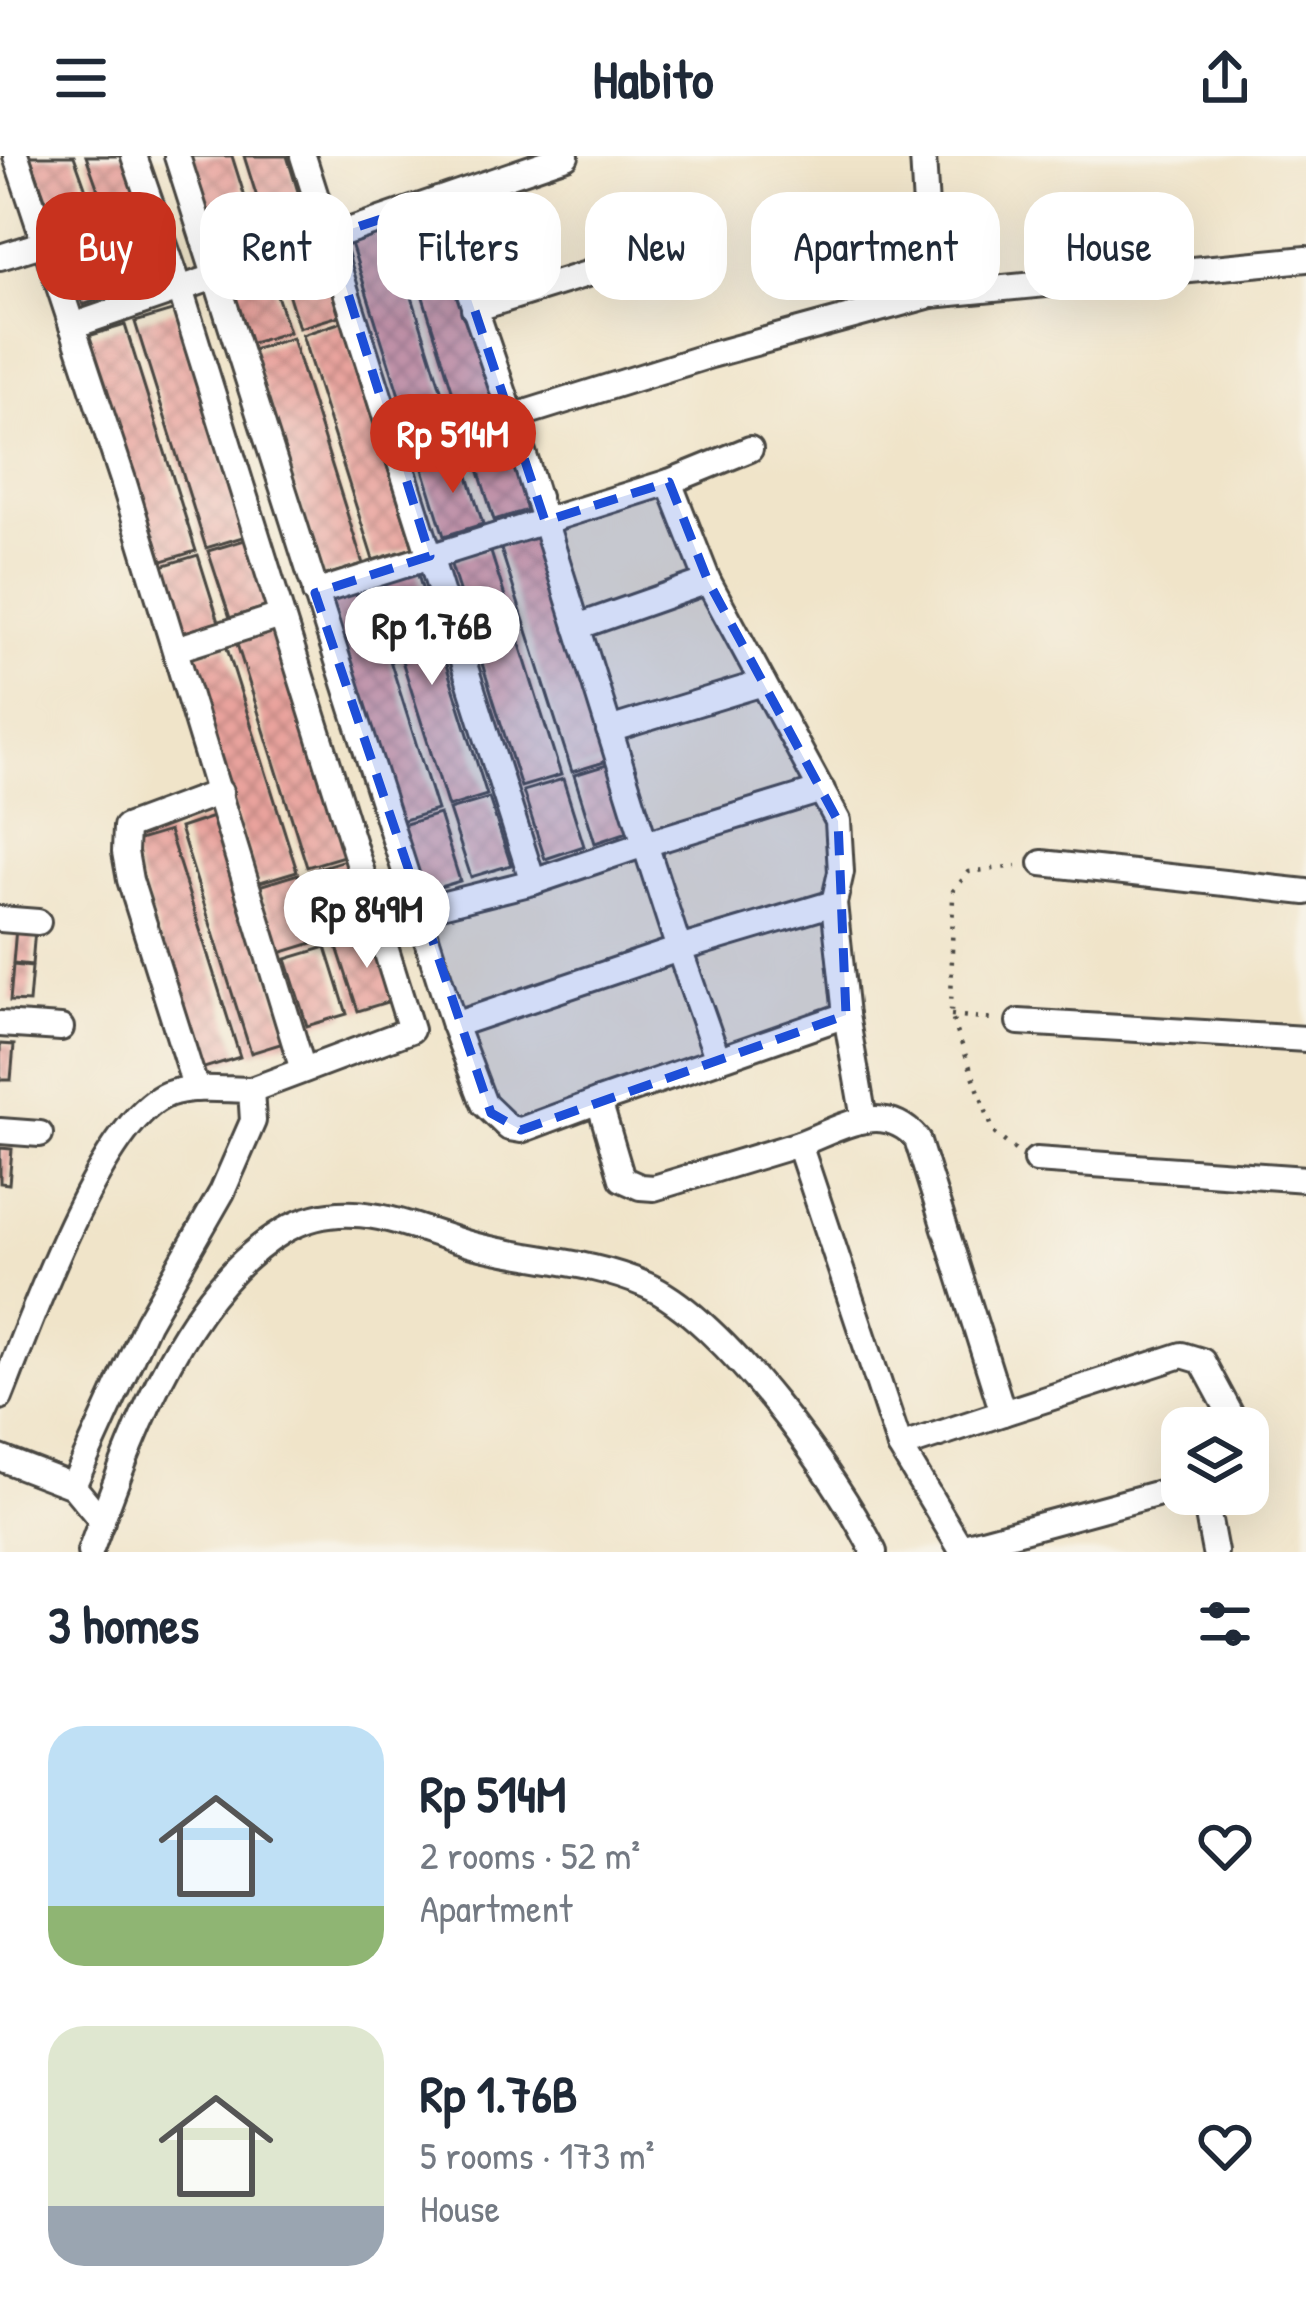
<!DOCTYPE html>
<meta charset="utf-8">
<style>
body{margin:0;font-family:"Patrick Hand",sans-serif;background:#f6f6f7;color:#1f2937;height:100vh;display:flex;flex-direction:column;font-size:45px;white-space:nowrap}
*{box-sizing:border-box;margin:0}
p{font-size:39px;color:#747a83}
.icon{flex:none;width:66px;height:66px;fill:none;stroke:currentColor;stroke-width:2;stroke-linecap:round;stroke-linejoin:round}
.map{position:relative;height:1396px;overflow:hidden}
.details{display:flex;flex-direction:column;background:#fff;flex:1}
.details>*{flex:none}
.banner{position:absolute;left:36px;top:36px;width:1236px;height:108px;display:flex;gap:24px}
.controls{position:absolute;left:1161px;top:1251px;display:grid;gap:24px}
.controls a{display:grid;place-items:center;width:108px;height:108px;border-radius:24px;background:#fff;box-shadow:0 12px 48px #0002;font-size:60px}
.price{position:absolute;translate:-50% -102px;padding:0 27px;border-radius:42px;background:#fff;color:#222;font-size:39px;line-height:78px;filter:drop-shadow(0 3px 6px #0008)}
.price::after{content:'';position:absolute;left:50%;top:72px;width:36px;height:27px;margin-left:-18px;background:inherit;clip-path:polygon(0 0,100% 0,50% 100%)}
.price.active{background:#c8321e;color:#fff}
ul{padding:0;list-style:none}
li{display:flex;align-items:center;gap:36px;height:300px;padding:0 48px}
li span{display:grid;place-items:center;flex:none;width:336px;height:240px;border-radius:36px;color:#555}
li>.icon{margin-inline-start:auto}
span .icon{width:144px;height:144px;fill:#fffc;stroke-width:1}
li b{font-size:51px}
h2{display:flex;justify-content:space-between;align-items:center;height:144px;padding:0 48px;font-size:51px}
.pill{padding:0 42px;border-radius:36px;background:#fff;box-shadow:0 12px 48px #0002;font-size:42px;line-height:108px}
.pill.active{background:#c8321e;color:#fff}
header{display:flex;justify-content:space-between;align-items:center;height:156px;padding:0 48px;background:#fff;font-size:54px;font-weight:700}
.map>svg:first-child{display:block}
.building{fill:url(#building-cross-hatch)}
.lines{fill:none;stroke-linecap:round;stroke-linejoin:round}
.minor-casing{stroke:#494743;stroke-width:30}
.path{stroke:#494743;stroke-width:4.5;stroke-dasharray:3 9;stroke-linecap:butt}
.minor{stroke:#fff;stroke-width:24}
.marked{fill:#1d4ed8;fill-opacity:0.2;stroke:#1d4ed8;stroke-width:9;stroke-dasharray:24 15;stroke-linejoin:round}
</style>
<header><svg class="icon" aria-label="menu" viewBox="0 0 24 24"><path d="M4 6h16M4 12h16M4 18h16"/></svg>Habito<svg class="icon" aria-label="share" viewBox="0 0 24 24"><path d="M12 15V3M7 8l5-5 5 5M5 13v7h14v-7"/></svg></header>
<div class="map">
<svg width="1306" height="1396" viewBox="0 0 1306 1396">
<defs>
<pattern id="building-cross-hatch" width="8" height="8" patternUnits="userSpaceOnUse" patternTransform="scale(3)"><rect width="8" height="8" fill="#e9a39d"/><path d="M0 0l8 8M0 8l8-8" fill="none" stroke="#bd8580"/></pattern>
</defs>
<rect width="100%" height="100%" fill="#f7f3e8"/>
<filter id="ink" filterUnits="userSpaceOnUse"><feTurbulence type="fractalNoise" baseFrequency=".00833" numOctaves="2"/><feDisplacementMap in="SourceGraphic" scale="24" xChannelSelector="R" yChannelSelector="G"/><feConvolveMatrix kernelMatrix="1 2 1 2 8 2 1 2 1" color-interpolation-filters="sRGB"/></filter>
<filter id="wash" filterUnits="userSpaceOnUse"><feTurbulence type="fractalNoise" baseFrequency=".004" numOctaves="4" result="noise"/><feDisplacementMap in="SourceGraphic" scale="48" xChannelSelector="R" yChannelSelector="G"/><feGaussianBlur stdDeviation="2.7" result="paint"/><feColorMatrix in="noise" values="0 0 0 0 0 0 0 0 0 0 0 0 0 0 0 0 0 1.4 0 .05"/><feComposite in="paint" operator="in"/></filter>
<g filter="url(#wash)">
<rect width="100%" height="100%" fill="#f0e4c9"/>
<g id="blocks">
<!-- building -->
<g class="building">
<polygon points="30,0 74,0 122,135 83,149"/>
<polygon points="86,0 130,0 172,118 133,132"/>
<polygon points="189,0 232,0 254,70 214,83"/>
<polygon points="244,0 287,0 304,55 265,67"/>
<polygon points="440,56 511,282 471,294 400,68"/>
<polygon points="390,71 461,297 421,309 350,84"/>
<polygon points="318,93 339,160 299,172 278,105"/>
<polygon points="267,109 289,176 249,188 228,121"/>
<polygon points="175,154 246,380 206,392 135,166"/>
<polygon points="342,166 413,392 373,404 302,179"/>
<polygon points="125,169 196,395 156,407 85,181"/>
<polygon points="292,182 363,408 323,420 252,194"/>
<polygon points="512,285 534,352 494,364 473,297"/>
<polygon points="462,301 483,368 444,380 423,313"/>
<polygon points="540,378 611,604 572,616 500,390"/>
<polygon points="248,383 269,450 230,462 208,395"/>
<polygon points="490,393 561,619 521,631 450,406"/>
<polygon points="198,399 219,466 179,478 158,411"/>
<polygon points="416,413 487,639 448,651 377,425"/>
<polygon points="366,428 437,654 398,666 327,440"/>
<polygon points="276,473 347,699 307,711 236,485"/>
<polygon points="226,489 297,715 257,727 186,501"/>
<polygon points="613,607 634,674 595,687 574,619"/>
<polygon points="563,623 584,690 545,703 523,635"/>
<polygon points="489,642 511,709 471,721 449,654"/>
<polygon points="439,658 460,725 420,737 399,670"/>
<polygon points="219,659 290,885 251,897 180,672"/>
<polygon points="169,675 240,901 201,913 129,687"/>
<polygon points="348,703 370,769 330,782 309,715"/>
<polygon points="298,718 319,785 280,797 259,730"/>
<polygon points="16,772 35,773 32,809 13,807"/>
<polygon points="376,776 397,843 358,855 336,788"/>
<polygon points="326,791 347,858 307,870 286,803"/>
<polygon points="13,809 32,811 29,846 10,845"/>
<polygon points="0,888 14,889 11,924 0,924"/>
<polygon points="0,992 12,993 9,1028 0,1027"/>
</g>
</g>
</g>
<g filter="url(#ink)">
<use href="#blocks" fill-opacity="0" stroke="#494743" stroke-width="3"/>
<g class="lines">
<!-- minor casing -->
<g class="minor-casing">
<g id="minor">
<polyline points="16,0 123,324 303,914"/>
<polyline points="134,0 180,133 411,874 251,934"/>
<polyline points="177,0 454,869 484,948 509,972 521,974 599,945 622,1023 640,1031 654,1032 799,988 900,1291 963,1396"/>
<polyline points="303,0 533,726"/>
<polyline points="923,0 931,139"/>
<polyline points="438,44 512,261 645,688 822,634"/>
<polyline points="0,101 45,87"/>
<polyline points="474,153 658,96"/>
<polyline points="72,170 566,0"/>
<polyline points="512,261 711,199 931,139 1306,103"/>
<polyline points="669,326 750,293"/>
<polyline points="315,437 669,326 708,425 838,665 841,716 834,747 846,859 864,963"/>
<polyline points="577,471 708,425"/>
<polyline points="176,493 281,460"/>
<polyline points="609,574 763,527"/>
<polyline points="1042,707 1306,736"/>
<polyline points="417,755 533,726 645,688 679,793 454,869"/>
<polyline points="0,763 38,766"/>
<polyline points="1019,866 1306,883"/>
<polyline points="0,868 61,872"/>
<polyline points="717,901 679,793 834,747"/>
<polyline points="196,933 130,724 125,696 126,671 220,636"/>
<polyline points="599,945 846,859"/>
<polyline points="0,975 40,978"/>
<path d="M799,988c40,-15 84,-45 118,-5l86,274 -103,34"/>
<polyline points="1036,1004 1306,1023"/>
<path d="M0,1241c28,-69 100,-276 168,-303 25,-9 56,-4 83,-4l2,31 -31,71 -75,131 -74,163 29,35"/>
<polyline points="1003,1257 1182,1199 1202,1205 1238,1272"/>
<polyline points="0,1302 73,1330"/>
<polyline points="1204,1338 1215,1396"/>
<polyline points="960,1391 1182,1331"/>
<path d="M90,1396c40,-108 90,-260 195,-322 63,-36 122,-4 184,14 58,16 120,16 177,41 77,34 191,191 228,267"/>
</g>
</g>
<!-- path -->
<g class="path">
<polyline points="951,859 993,863"/>
<polyline points="1015,994 994,977 951,859 953,735 969,716 1016,710"/>
</g>
<!-- minor -->
<use href="#minor" class="minor"/>
</g>
</g>
<!-- marked area -->
<path class="marked" d="M438,44l107,321 124,-39 39,99 130,240 8,194 -325,115 -30,-17 -176,-520 115,-37 -100,-320z"/>
</svg>
<div class="controls">
<a><svg class="icon" aria-label="layers" viewBox="0 0 24 24"><path d="M12 4l9 5-9 5-9-5zM3 14l9 5 9-5"/></svg></a>
</div>
<b class="price active" style="left:453px;top:340px">Rp 514M</b>
<b class="price" style="left:432px;top:532px">Rp 1.76B</b>
<b class="price" style="left:367px;top:815px">Rp 849M</b>
<div class="banner">
<a class="pill active">Buy</a>
<a class="pill">Rent</a>
<a class="pill">Filters</a>
<a class="pill">New</a>
<a class="pill">Apartment</a>
<a class="pill">House</a>
</div>
</div>
<section class="details">
<h2>3 homes<svg class="icon" aria-label="filters" viewBox="0 0 24 24"><path d="M4 7h16M4 17h16"/><circle cx="9" cy="7" r="2"/><circle cx="15" cy="17" r="2"/></svg></h2>
<ul>
<li><span style="background:linear-gradient(#bfe0f5 75%,#8fb573 0)"><svg class="icon" aria-label="home" viewBox="0 0 24 24"><path d="M3 11l9-7 9 7M6 9v11h12V9"/></svg></span><div><b>Rp 514M</b><p>2 rooms · 52 m²</p><p>Apartment</p></div><svg class="icon" aria-label="heart" viewBox="0 0 24 24"><path d="M12 20l-8-8c-3-5 5-10 8-4 3-6 11-1 8 4z"/></svg></li>
<li><span style="background:linear-gradient(#dfe7d0 75%,#9aa5b1 0)"><svg class="icon" aria-label="home" viewBox="0 0 24 24"><path d="M3 11l9-7 9 7M6 9v11h12V9"/></svg></span><div><b>Rp 1.76B</b><p>5 rooms · 173 m²</p><p>House</p></div><svg class="icon" aria-label="heart" viewBox="0 0 24 24"><path d="M12 20l-8-8c-3-5 5-10 8-4 3-6 11-1 8 4z"/></svg></li>
</ul>
</section>
